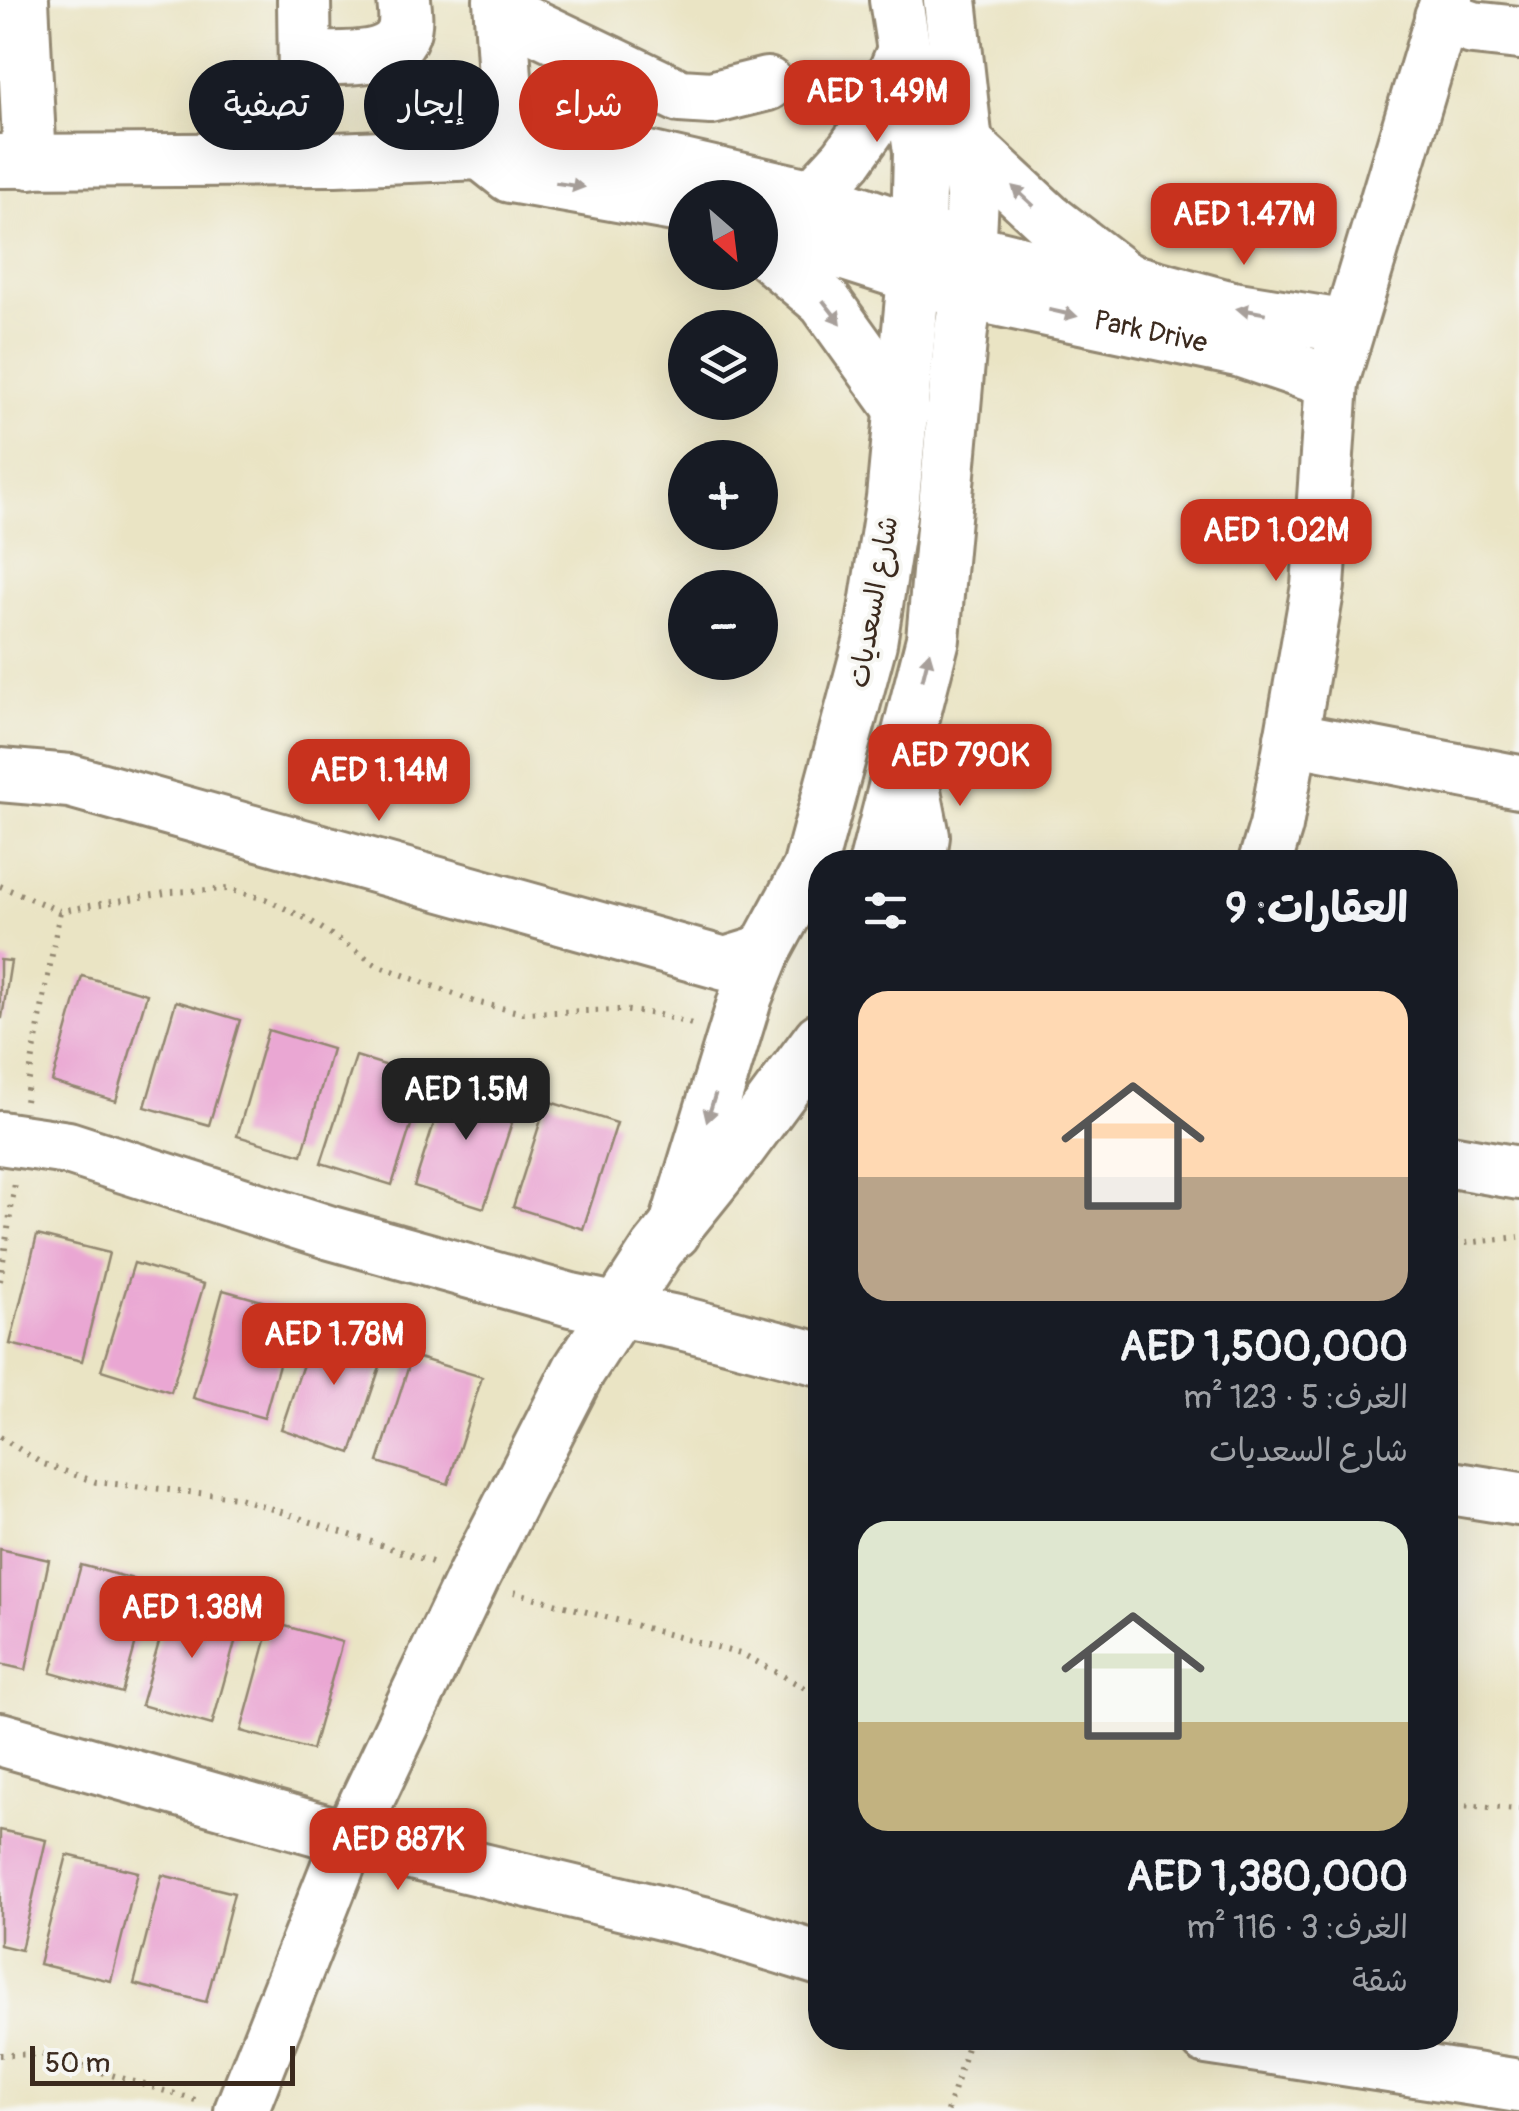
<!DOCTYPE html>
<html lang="ar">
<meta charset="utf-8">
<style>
body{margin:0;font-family:Pangolin,"Playpen Sans Arabic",sans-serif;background:#242831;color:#f1f3f6;direction:rtl;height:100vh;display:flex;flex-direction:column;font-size:38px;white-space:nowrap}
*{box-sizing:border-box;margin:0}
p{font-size:32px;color:#9ea1a6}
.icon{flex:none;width:55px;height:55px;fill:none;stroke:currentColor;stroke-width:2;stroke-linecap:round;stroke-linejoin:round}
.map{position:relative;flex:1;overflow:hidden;direction:ltr}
.drawer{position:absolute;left:808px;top:850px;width:650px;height:1200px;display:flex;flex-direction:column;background:#171b24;border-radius:40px;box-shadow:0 10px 40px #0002;direction:rtl}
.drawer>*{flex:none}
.top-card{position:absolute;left:30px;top:60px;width:628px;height:90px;direction:rtl;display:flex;gap:20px}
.needle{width:65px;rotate:152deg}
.fabs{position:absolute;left:668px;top:180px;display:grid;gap:20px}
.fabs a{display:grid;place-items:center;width:110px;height:110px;border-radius:50%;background:#171b24;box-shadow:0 10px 40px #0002;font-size:50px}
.scale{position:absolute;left:30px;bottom:25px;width:265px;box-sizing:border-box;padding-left:10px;border:5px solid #3b2a1e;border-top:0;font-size:28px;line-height:35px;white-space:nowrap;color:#3b2a1e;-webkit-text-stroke:8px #f6f6f2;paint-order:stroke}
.price{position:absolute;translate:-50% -85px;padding:0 22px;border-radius:20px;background:#c8321e;color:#fff;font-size:32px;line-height:65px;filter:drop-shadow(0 2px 5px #0008)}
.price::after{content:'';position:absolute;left:50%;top:60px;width:30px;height:22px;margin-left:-15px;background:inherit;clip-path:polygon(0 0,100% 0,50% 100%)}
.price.active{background:#222;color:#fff}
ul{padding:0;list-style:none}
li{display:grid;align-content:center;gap:20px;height:530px;padding:0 50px}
li span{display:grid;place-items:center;height:310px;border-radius:30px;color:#555}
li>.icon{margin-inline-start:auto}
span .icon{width:180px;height:180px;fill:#fffc;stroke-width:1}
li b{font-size:42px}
h2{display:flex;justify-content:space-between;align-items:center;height:120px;padding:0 50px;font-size:42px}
.chip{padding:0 35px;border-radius:45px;background:#171b24;box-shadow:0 10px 40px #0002;font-size:35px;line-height:90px}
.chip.active{background:#c8321e;color:#fff}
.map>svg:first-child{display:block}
.building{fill:#eaa7d3}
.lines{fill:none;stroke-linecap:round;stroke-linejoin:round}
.minor-casing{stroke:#928771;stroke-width:58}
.path{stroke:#928771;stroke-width:6;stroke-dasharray:2.5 8;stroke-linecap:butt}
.minor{stroke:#fff;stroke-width:52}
.oneway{fill:#a79f9a}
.labels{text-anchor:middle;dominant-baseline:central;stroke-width:8;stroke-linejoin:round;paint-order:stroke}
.street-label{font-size:28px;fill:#3b2a1e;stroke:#f6f6f2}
</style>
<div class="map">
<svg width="1519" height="2111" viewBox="0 0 1519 2111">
<rect width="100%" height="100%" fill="#f6f6f2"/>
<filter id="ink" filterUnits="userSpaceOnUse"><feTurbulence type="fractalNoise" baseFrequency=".01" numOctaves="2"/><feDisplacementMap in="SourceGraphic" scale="20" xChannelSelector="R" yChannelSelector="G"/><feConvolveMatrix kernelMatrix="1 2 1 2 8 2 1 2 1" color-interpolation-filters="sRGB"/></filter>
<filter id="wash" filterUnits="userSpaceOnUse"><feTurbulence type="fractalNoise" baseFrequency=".0048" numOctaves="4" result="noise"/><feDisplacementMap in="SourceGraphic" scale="40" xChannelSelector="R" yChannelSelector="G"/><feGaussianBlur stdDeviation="2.25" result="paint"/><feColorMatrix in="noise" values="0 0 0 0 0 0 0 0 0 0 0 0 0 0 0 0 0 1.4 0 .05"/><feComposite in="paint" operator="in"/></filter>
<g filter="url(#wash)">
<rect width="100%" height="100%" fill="#eae4c4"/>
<g id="blocks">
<!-- building -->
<g class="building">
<polygon points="0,960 11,961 2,1018 0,1018"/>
<polygon points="82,976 147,994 116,1101 52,1082"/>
<polygon points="176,1001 240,1020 209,1125 145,1107"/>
<polygon points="268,1030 332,1049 302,1155 237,1136"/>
<polygon points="356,1056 426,1078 392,1185 321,1163"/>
<polygon points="448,1079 519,1101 484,1208 414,1186"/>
<polygon points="547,1101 617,1123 583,1229 513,1207"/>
<polygon points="37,1235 109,1253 82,1361 10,1344"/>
<polygon points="134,1263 204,1284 171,1392 101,1370"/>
<polygon points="223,1290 294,1310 264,1418 193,1398"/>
<polygon points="317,1323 387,1346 351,1453 281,1429"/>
<polygon points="412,1356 482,1377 448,1484 378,1462"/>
<polygon points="0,1549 49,1560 26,1670 0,1664"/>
<polygon points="81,1565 152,1584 122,1693 51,1673"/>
<polygon points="172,1597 242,1617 212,1725 141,1705"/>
<polygon points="271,1622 342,1642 312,1750 241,1731"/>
<polygon points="0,1830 46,1840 21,1950 0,1945"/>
<polygon points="67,1855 138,1872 111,1981 39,1964"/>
<polygon points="162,1875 234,1893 206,2002 134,1984"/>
</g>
</g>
</g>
<g filter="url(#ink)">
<use href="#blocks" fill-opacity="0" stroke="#928771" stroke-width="2.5"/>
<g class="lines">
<!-- minor casing -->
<g class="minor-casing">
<g id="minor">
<polyline points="22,0 30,162"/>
<polyline points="304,0 306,158"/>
<polyline points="500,0 509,139"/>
<polyline points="502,11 680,96 711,98 767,84"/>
<polyline points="1441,17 1473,28 1519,33"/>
<path d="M306,58c28,-1 85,7 97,-25 4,-10 2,-23 1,-33"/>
<polyline points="966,143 1049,220 1126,279 1232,308 1348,327"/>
<polyline points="481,153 510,176 685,207"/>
<polyline points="0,161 335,159 481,153 509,139 574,141 813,196 970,250 1044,268 1126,279"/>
<polyline points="813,196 847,159 874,121 904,50"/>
<path id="s1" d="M760,227l207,66 271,57 94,32"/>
<polyline points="760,247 825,302 903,411"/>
<polyline points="1291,738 1519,782"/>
<polyline points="908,761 923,836 919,862"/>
<polyline points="0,775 70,781 725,964 764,952"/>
<polyline points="876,862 933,639 961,330 967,293 972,197 950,0"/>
<polyline points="1265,862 1276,826 1318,586 1332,382 1447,0"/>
<polyline points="0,1138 68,1148 331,1233 571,1300 681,1323 820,1359"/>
<polyline points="1445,1160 1519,1173"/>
<polyline points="674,1232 746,996 764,952 809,869 870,643 893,498 918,235 920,151 896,0"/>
<polyline points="1445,1487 1519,1499"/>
<polyline points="0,1739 349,1838 703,1923 820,1959"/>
<polyline points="1207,2038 1519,2086"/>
<polyline points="241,2111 349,1838 472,1579 579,1370 657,1250 740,1147 820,1039"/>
</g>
</g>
<!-- path -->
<g class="path">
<polyline points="0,886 60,911 171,892 228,889 265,899 309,920 377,965 475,1002 523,1013 620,1010 656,1014 692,1024"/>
<polyline points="25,1101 60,911"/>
<polyline points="1445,1240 1465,1243 1519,1237"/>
<polyline points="0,1281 15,1183"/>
<polyline points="0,1437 41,1463 96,1482 236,1497 432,1562"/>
<polyline points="514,1592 744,1655 820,1696"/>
<polyline points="1445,1804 1519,1809"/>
<polyline points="0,2055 41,2054 202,2102"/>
<polyline points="947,2111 970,2038"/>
</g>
<!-- minor -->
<use href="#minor" class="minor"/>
</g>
<!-- one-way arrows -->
<defs><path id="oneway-solid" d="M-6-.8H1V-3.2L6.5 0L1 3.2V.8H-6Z" transform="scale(2.5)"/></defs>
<g class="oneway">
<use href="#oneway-solid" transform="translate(570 185) rotate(9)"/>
<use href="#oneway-solid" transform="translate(1023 196) rotate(-137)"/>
<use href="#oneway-solid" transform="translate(1251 311) rotate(-170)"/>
<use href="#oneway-solid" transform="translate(832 312) rotate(52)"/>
<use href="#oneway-solid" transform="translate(1063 313) rotate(13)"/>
<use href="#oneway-solid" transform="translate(926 666) rotate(-76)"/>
<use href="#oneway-solid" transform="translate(711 1108) rotate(107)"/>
</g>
</g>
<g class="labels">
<!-- street labels -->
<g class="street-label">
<text stroke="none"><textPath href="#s1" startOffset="405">Park Drive</textPath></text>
<text transform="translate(874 602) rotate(-80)">شارع السعديات</text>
</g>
</g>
</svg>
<div class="fabs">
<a><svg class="needle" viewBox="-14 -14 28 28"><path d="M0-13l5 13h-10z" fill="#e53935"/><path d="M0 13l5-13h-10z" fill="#9ea1a6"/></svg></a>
<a><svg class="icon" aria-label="layers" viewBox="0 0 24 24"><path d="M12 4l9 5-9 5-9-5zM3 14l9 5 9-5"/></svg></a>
<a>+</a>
<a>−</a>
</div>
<div class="scale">50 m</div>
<b class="price" style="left:877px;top:145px">AED 1.49M</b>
<b class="price" style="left:1244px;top:268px">AED 1.47M</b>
<b class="price" style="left:1276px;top:584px">AED 1.02M</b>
<b class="price" style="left:960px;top:809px">AED 790K</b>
<b class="price" style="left:379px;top:824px">AED 1.14M</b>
<b class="price active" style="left:466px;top:1143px">AED 1.5M</b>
<b class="price" style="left:334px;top:1388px">AED 1.78M</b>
<b class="price" style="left:192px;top:1661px">AED 1.38M</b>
<b class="price" style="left:398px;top:1893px">AED 887K</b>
<div class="top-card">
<a class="chip active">شراء</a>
<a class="chip">إيجار</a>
<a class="chip">تصفية</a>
</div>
<section class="drawer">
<h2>العقارات: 9<svg class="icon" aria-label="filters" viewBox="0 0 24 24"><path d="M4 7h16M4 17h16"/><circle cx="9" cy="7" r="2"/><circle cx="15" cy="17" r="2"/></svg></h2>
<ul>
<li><span style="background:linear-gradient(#ffd9b3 60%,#b9a48a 0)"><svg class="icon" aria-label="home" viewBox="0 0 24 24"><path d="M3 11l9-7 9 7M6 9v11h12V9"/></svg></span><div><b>AED 1,500,000</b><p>الغرف: 5 · 123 m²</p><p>شارع السعديات</p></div></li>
<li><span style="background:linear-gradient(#dfe7d0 65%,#c2b280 0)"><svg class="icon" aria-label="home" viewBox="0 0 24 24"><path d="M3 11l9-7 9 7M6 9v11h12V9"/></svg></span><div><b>AED 1,380,000</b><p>الغرف: 3 · 116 m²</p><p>شقة</p></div></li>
</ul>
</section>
</div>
